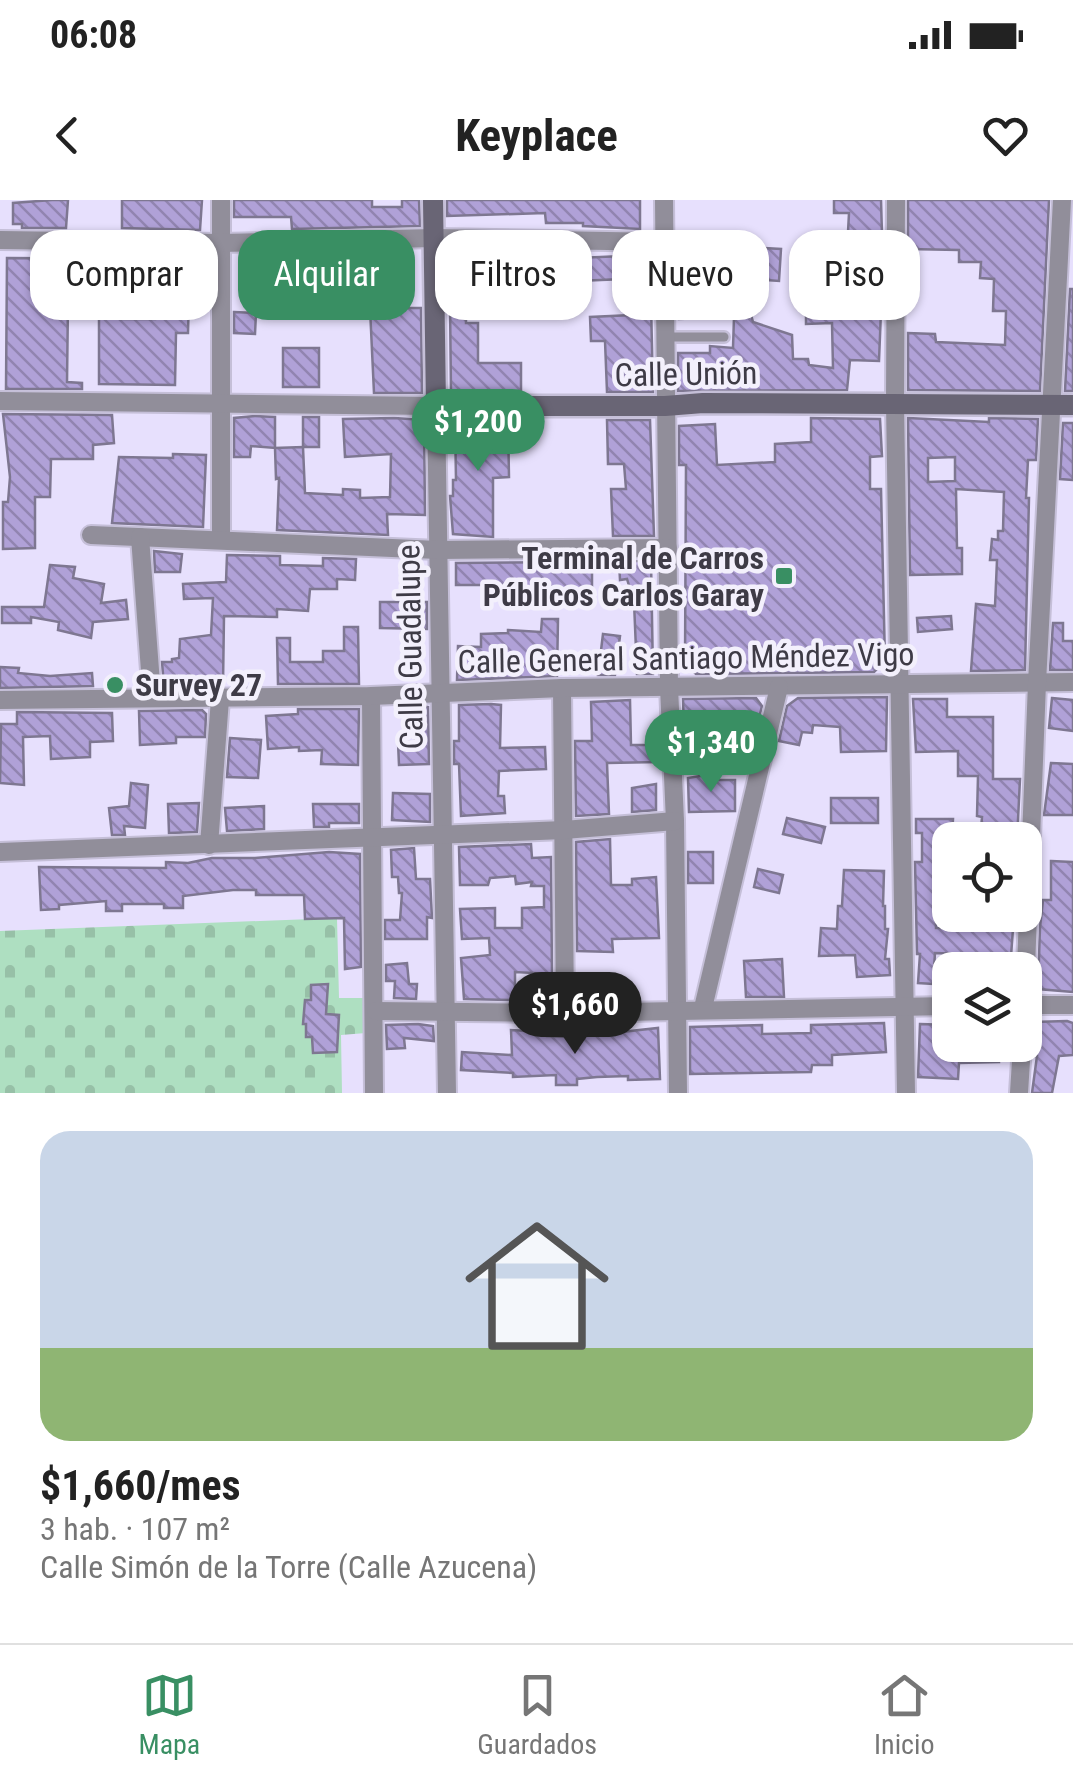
<!DOCTYPE html>
<html lang="es">
<meta charset="utf-8">
<style>
body{margin:0;font-family:"Roboto Condensed",sans-serif;background:#f2f2f2;color:#222;height:100vh;display:flex;flex-direction:column;font-size:38px;white-space:nowrap}
*{box-sizing:border-box;margin:0}
p{font-size:32px;color:#767676}
.icon{flex:none;width:55px;height:55px;fill:none;stroke:currentColor;stroke-width:2;stroke-linecap:round;stroke-linejoin:round}
.map{position:relative;height:893px;overflow:hidden}
.panel{display:flex;flex-direction:column;background:#fff;flex:1}
.panel>*{flex:none}
.hud{position:absolute;left:30px;top:30px;width:1015px;height:90px;display:flex;gap:20px}
.fabs{position:absolute;left:932px;top:622px;display:grid;gap:20px}
.fabs a{display:grid;place-items:center;width:110px;height:110px;border-radius:20px;background:#fff;box-shadow:0 2px 8px #0004;font-size:50px}
.price{position:absolute;translate:-50% -85px;padding:0 22px;border-radius:35px;background:#398f63;color:#fff;font-size:32px;line-height:65px;filter:drop-shadow(0 2px 5px #0008)}
.price::after{content:'';position:absolute;left:50%;top:60px;width:30px;height:22px;margin-left:-15px;background:inherit;clip-path:polygon(0 0,100% 0,50% 100%)}
.price.selected{background:#222;color:#fff}
ul{padding:0;list-style:none}
li{display:grid;align-content:center;gap:20px;height:530px;padding:0 40px}
li span{display:grid;place-items:center;height:310px;border-radius:30px;color:#555}
li>.icon{margin-inline-start:auto}
span .icon{width:180px;height:180px;fill:#fffc;stroke-width:1}
li b{font-size:42px}
.chip{padding:0 35px;border-radius:30px;background:#fff;box-shadow:0 2px 8px #0004;font-size:35px;line-height:90px}
.chip.selected{background:#398f63;color:#fff}
.status{display:flex;justify-content:space-between;align-items:center;height:70px;padding:0 50px;background:#fff;direction:ltr}
.status svg{height:28px;fill:currentColor}
header{display:flex;justify-content:space-between;align-items:center;height:130px;padding:0 40px;background:#fff;font-size:45px;font-weight:700}
.tab-bar{display:flex;justify-content:space-around;align-items:center;height:140px;border-top:2px solid #e0e0e0;background:#fff;font-size:28px;color:#767676}
.tab-bar a{display:grid;justify-items:center;gap:5px}
.tab-bar .selected{color:#398f63}
.map>svg:first-child{display:block}
.cemetery{fill:url(#cemetery-stones)}
.building{fill:url(#building-back-hatch);stroke:#7e7791;stroke-width:2.5;fill-rule:evenodd}
.lines{fill:none;stroke-linecap:round;stroke-linejoin:round}
.lane-casing{stroke:#c5bfd8;stroke-width:14}
.street-casing{stroke:#c5bfd8;stroke-width:22}
.secondary-casing{stroke:#c5bfd8;stroke-width:25}
.lane{stroke:#918e9a;stroke-width:9}
.street{stroke:#918e9a;stroke-width:18}
.secondary{stroke:#696575;stroke-width:20}
.poi-dot{fill:#398f63;stroke:#f3f0fc;stroke-width:4}
.labels{text-anchor:middle;dominant-baseline:central;stroke-width:9;stroke-linejoin:round;paint-order:stroke}
.street-label{font-size:32px;fill:#3e3b46;stroke:#f3f0fc}
.poi-label{font-size:32px;font-weight:bold;fill:#3e3b46;stroke:#f3f0fc;text-anchor:end}
</style>
<div class="status"><b>06:08</b><svg viewBox="0 0 49 12"><path d="M0 12V9h3v3zM5 12V6h3v6zM10 12V3h3v9zM15 12V0h3v12zM26 1h20v11H26zM47 4h2v5h-2z"/></svg></div>
<header><svg class="icon" aria-label="back" viewBox="0 0 24 24"><path d="M15 5l-7 7 7 7"/></svg>Keyplace<svg class="icon" aria-label="heart" viewBox="0 0 24 24"><path d="M12 20l-8-8c-3-5 5-10 8-4 3-6 11-1 8 4z"/></svg></header>
<div class="map">
<svg width="1073" height="893" viewBox="0 0 1073 893">
<defs>
<pattern id="cemetery-stones" width="16" height="16" patternUnits="userSpaceOnUse" patternTransform="scale(2.5)"><rect width="16" height="16" fill="#aedfc1"/><path d="M2 7V4a2 2 0 0 1 4 0v3zM10 15v-3a2 2 0 0 1 4 0v3z" fill="#97c0a7"/></pattern>
<pattern id="building-back-hatch" width="6" height="6" patternUnits="userSpaceOnUse" patternTransform="scale(2.5)"><rect width="6" height="6" fill="#b0a1d7"/><path d="M-1 5l2 2M0 0l6 6M5-1l2 2" fill="none" stroke="#9184b0"/></pattern>
</defs>
<rect width="100%" height="100%" fill="#e7e0fd"/>
<!-- cemetery -->
<polygon class="cemetery" points="337,718 339,798 366,798 366,833 341,835 342,893 0,893 0,731"/>
<!-- building -->
<g class="building">
<polygon points="52,0 68,0 66,28 22,28 22,24 13,24 13,3"/>
<polygon points="122,0 202,0 200,30 122,28"/>
<polygon points="234,0 372,0 372,7 402,7 402,0 419,0 420,26 292,29 291,17 234,17"/>
<polygon points="447,0 640,0 640,29 583,26 583,23 546,23 545,13 447,16"/>
<polygon points="834,0 881,0 883,68 818,61 819,49 847,51 849,13 834,13"/>
<polygon points="908,0 1049,0 1040,191 908,190 908,133 935,134 936,142 1005,145 1006,111 993,111 994,79 980,78 981,62 959,62 959,50 908,49"/>
<polygon points="764,48 781,49 779,81 737,78 738,61 762,63"/>
<polygon points="565,54 577,54 577,58 647,55 648,78 577,81 577,101 560,101 560,87 554,87 554,71 562,69 561,58"/>
<polygon points="465,56 515,57 514,99 464,99"/>
<path d="M7,58l169,1v37h13l-1,37h-12l-1,52 -76,-1v-82l-31,1 -1,79 15,1v6h-76zM121,95h34v24h-34z"/>
<polygon points="806,83 882,86 879,161 850,160 847,190 678,191 678,153 710,153 710,146 733,148 734,117 679,119 677,86 744,88 753,122 792,135 793,159 808,159 809,165 833,168 832,123 806,124"/>
<polygon points="1070,89 1073,89 1073,191 1065,191"/>
<polygon points="651,103 653,192 607,192 605,141 591,141 590,117 632,115 632,104"/>
<polygon points="450,104 466,104 466,123 478,123 478,163 521,163 521,192 451,192"/>
<polygon points="370,108 421,108 422,193 374,193"/>
<polygon points="234,112 256,113 255,134 234,133"/>
<rect x="283" y="148" width="36" height="39"/>
<polygon points="3,214 112,215 114,243 93,245 93,259 51,259 50,297 35,297 35,348 3,349 3,302 8,302 10,277"/>
<polygon points="255,216 275,217 275,248 251,246 250,257 234,257 234,218"/>
<rect x="303" y="217" width="16" height="30"/>
<polygon points="394,218 424,220 425,315 387,314 388,335 277,330 279,278 276,279 275,248 303,247 305,293 343,295 343,289 360,290 360,298 390,297 391,254 345,257 343,219"/>
<polygon points="811,218 880,219 882,256 870,257 870,289 881,289 885,461 874,472 696,474 685,464 686,265 679,265 679,226 715,224 717,265 775,262 775,244 811,242"/>
<path d="M908,218l81,4v-4l49,1 -2,41h-8l-2,38h3l-4,172 -54,1 5,-67 19,2 2,-46h-7l2,-21 6,1v-9h5l1,-39 -48,-3 1,59h5v26l-52,1zM955,257v24l-27,1v-24z"/>
<polygon points="455,220 508,220 509,277 493,278 493,337 453,334 450,296 453,296 453,280 456,280"/>
<polygon points="607,220 650,220 654,336 613,336 611,289 626,289 624,264 608,264"/>
<polygon points="1063,223 1073,223 1073,280 1060,279"/>
<polygon points="173,254 206,255 203,327 112,323 119,257 173,258"/>
<polygon points="154,351 182,354 180,372 155,372"/>
<polygon points="227,355 280,356 280,365 323,366 323,358 356,359 355,380 337,379 337,389 310,389 308,411 277,409 277,417 224,416 223,485 164,486 162,462 172,462 172,459 179,458 180,439 211,435 213,398 184,399 183,384 226,382"/>
<polygon points="619,361 651,361 653,474 637,474 634,402 627,379 620,380"/>
<polygon points="592,362 592,393 570,393 570,389 507,396 507,385 456,385 456,363"/>
<polygon points="50,365 75,367 73,378 104,384 101,403 126,400 128,419 93,422 91,438 58,430 59,422 31,417 31,423 2,423 2,407 44,407"/>
<polygon points="380,402 427,402 427,429 380,428"/>
<polygon points="951,416 952,429 918,432 917,418"/>
<polygon points="542,419 558,419 557,476 457,480 458,446 481,447 481,434 508,433 508,430 541,432"/>
<polygon points="1053,423 1063,423 1063,441 1073,441 1073,470 1050,470"/>
<polygon points="344,427 358,427 359,484 278,484 277,438 290,438 290,462 323,462 323,451 344,451"/>
<polygon points="603,434 620,436 615,475 598,475"/>
<polygon points="0,467 19,468 18,473 50,476 92,473 93,486 0,488"/>
<polygon points="887,497 886,551 841,552 840,527 813,525 812,533 802,532 799,545 779,541 787,506 798,498"/>
<polygon points="756,498 762,506 757,526 750,527 750,546 713,547 713,560 685,561 683,499"/>
<polygon points="1052,498 1073,500 1073,531 1049,528"/>
<polygon points="913,499 947,499 947,517 993,517 993,579 1020,579 1017,640 980,640 982,617 977,616 978,576 958,576 958,551 916,552"/>
<polygon points="630,500 631,545 657,545 658,562 607,563 609,614 576,616 575,541 592,541 591,502"/>
<polygon points="491,504 501,505 500,548 545,547 546,569 499,571 498,596 504,596 505,613 461,616 459,564 454,564 454,541 459,541 459,505"/>
<polygon points="422,506 428,507 429,564 399,565 398,542 415,542 416,507"/>
<polygon points="298,509 359,509 358,565 321,564 322,550 299,551 299,547 268,549 266,516 298,514"/>
<polygon points="202,510 206,514 205,537 176,537 176,543 140,545 139,511"/>
<polygon points="17,512 112,513 113,541 90,542 90,557 51,559 50,536 23,537 24,585 0,583 1,524 17,524"/>
<polygon points="230,538 261,540 258,578 227,577"/>
<polygon points="1051,563 1073,564 1073,615 1044,615"/>
<polygon points="712,574 712,580 735,580 735,611 689,612 688,578"/>
<polygon points="131,583 148,585 145,628 124,626 125,635 112,635 109,608 129,606"/>
<polygon points="656,584 656,610 632,612 632,588"/>
<polygon points="393,593 430,594 430,622 392,620"/>
<rect x="831" y="598" width="47" height="25"/>
<polygon points="199,603 197,632 169,633 168,604"/>
<polygon points="313,604 359,604 359,623 329,623 329,627 314,627"/>
<polygon points="264,606 264,629 227,631 225,608"/>
<polygon points="787,618 825,627 821,643 783,634"/>
<polygon points="916,619 953,619 950,678 936,677 936,728 972,728 977,727 978,715 1014,715 1010,770 996,770 997,755 935,753 933,784 918,783 920,754 917,754 915,662 922,662 922,633 916,633"/>
<polygon points="610,639 611,685 632,685 632,679 656,677 659,738 612,739 613,752 577,751 576,642"/>
<polygon points="531,644 532,658 551,657 552,774 515,772 515,800 464,799 461,758 490,755 489,738 462,739 460,709 495,708 495,728 522,728 522,708 544,707 544,686 531,686 532,682 516,684 515,676 490,678 488,685 460,685 459,647"/>
<polygon points="414,648 416,679 430,679 432,718 427,717 427,739 385,739 385,720 400,720 402,693 399,693 398,677 392,677 391,650"/>
<polygon points="329,652 360,654 361,767 345,769 344,718 305,719 304,695 256,695 256,690 233,690 183,696 183,708 164,708 164,704 122,704 122,711 106,711 106,701 59,705 59,709 41,710 39,667 166,668 166,662 188,663 212,658 255,658"/>
<rect x="688" y="652" width="25" height="31"/>
<polygon points="1051,661 1073,662 1073,792 1038,789 1040,727 1043,700 1051,700"/>
<polygon points="758,669 783,675 779,693 754,687"/>
<polygon points="844,670 884,671 883,706 885,706 885,729 888,729 885,759 889,759 890,775 857,777 855,755 819,756 821,728 837,729 838,706 842,706"/>
<polygon points="782,759 784,797 746,797 744,761"/>
<polygon points="407,763 409,784 417,784 416,799 394,798 395,781 386,781 386,765"/>
<polygon points="328,784 326,814 339,815 337,852 313,853 312,837 306,837 306,824 303,824 305,800 311,800 311,785"/>
<polygon points="1067,821 1073,823 1073,855 1059,856 1052,893 1032,893 1037,856 1034,856 1033,822"/>
<polygon points="884,823 886,852 832,855 832,865 812,865 811,872 690,874 690,827 762,825 762,834 811,833 811,825"/>
<polygon points="418,824 433,826 434,841 404,838 405,848 387,849 386,825"/>
<polygon points="920,824 950,825 950,845 999,845 999,862 959,863 958,879 918,877"/>
<polygon points="658,828 660,879 628,880 628,876 597,877 577,879 577,885 556,885 556,875 513,877 513,873 461,870 462,852 512,855 511,830 547,832 547,836 576,837"/>
</g>
<g class="lines">
<!-- lane casing -->
<g class="lane-casing">
<g id="lane">
<polyline points="664,66 729,72"/>
<polyline points="665,137 724,137"/>
</g>
</g>
<!-- street casing -->
<g class="street-casing">
<g id="street">
<polyline points="221,0 221,339"/>
<polyline points="664,0 669,487 675,621 678,893"/>
<polyline points="896,0 895,203 906,893"/>
<polyline points="0,40 221,43 434,38 664,42"/>
<polyline points="0,201 436,206 447,893"/>
<polyline points="91,335 438,350 668,348"/>
<polyline points="140,337 152,497"/>
<polyline points="562,488 565,813"/>
<polyline points="371,496 374,893"/>
<polyline points="0,500 371,496 562,488 1073,482"/>
<polyline points="209,645 220,499"/>
<polyline points="0,652 564,630 675,621"/>
<polyline points="1025,793 1037,483 1062,0"/>
<polyline points="1025,805 1073,805"/>
<polyline points="703,808 779,487"/>
<polyline points="376,811 565,813 950,806"/>
<polyline points="1019,893 1022,845"/>
</g>
</g>
<!-- secondary casing -->
<g class="secondary-casing">
<polyline id="secondary" points="433,0 436,206 665,206 703,203 1073,205"/>
</g>
<!-- lane -->
<use href="#lane" class="lane"/>
<!-- street -->
<use href="#street" class="street"/>
<!-- secondary -->
<use href="#secondary" class="secondary"/>
</g>
<!-- markers -->
<g class="poi-dot">
<rect x="774" y="366" width="20" height="20" rx="5"/>
<circle cx="115" cy="485" r="10"/>
</g>
<g class="labels">
<!-- street labels -->
<g class="street-label">
<text transform="translate(686 174) rotate(-1)">Calle Unión</text>
<text transform="translate(410 447) rotate(-91)">Calle Guadalupe</text>
<text transform="translate(686 458) rotate(-1)">Calle General Santiago Méndez Vigo</text>
</g>
<!-- poi labels -->
<g class="poi-label">
<text x="764" y="358">Terminal de Carros<tspan x="764" dy="37">Públicos Carlos Garay</tspan></text>
<text x="135" y="485" text-anchor="start">Survey 27</text>
</g>
</g>
</svg>
<div class="fabs">
<a><svg class="icon" aria-label="locate" viewBox="0 0 24 24"><circle cx="12" cy="12" r="6"/><path d="M12 2v4M12 18v4M2 12h4M18 12h4"/></svg></a>
<a><svg class="icon" aria-label="layers" viewBox="0 0 24 24"><path d="M12 4l9 5-9 5-9-5zM3 14l9 5 9-5"/></svg></a>
</div>
<b class="price" style="left:478px;top:274px">$1,200</b>
<b class="price" style="left:711px;top:595px">$1,340</b>
<b class="price selected" style="left:575px;top:857px">$1,660</b>
<div class="hud">
<a class="chip">Comprar</a>
<a class="chip selected">Alquilar</a>
<a class="chip">Filtros</a>
<a class="chip">Nuevo</a>
<a class="chip">Piso</a>
</div>
</div>
<section class="panel">
<ul>
<li><span style="background:linear-gradient(#c9d6e8 70%,#8fb573 0)"><svg class="icon" aria-label="home" viewBox="0 0 24 24"><path d="M3 11l9-7 9 7M6 9v11h12V9"/></svg></span><div><b>$1,660/mes</b><p>3 hab. · 107 m²</p><p>Calle Simón de la Torre (Calle Azucena)</p></div></li>
</ul>
</section>
<nav class="tab-bar">
<a class="selected"><svg class="icon" aria-label="map" viewBox="0 0 24 24"><path d="M3 6l6-2 6 2 6-2v14l-6 2-6-2-6 2zM9 4v14M15 6v14"/></svg>Mapa</a>
<a><svg class="icon" aria-label="saved" viewBox="0 0 24 24"><path d="M7 4h10v16l-5-4-5 4z"/></svg>Guardados</a>
<a><svg class="icon" aria-label="home" viewBox="0 0 24 24"><path d="M3 11l9-7 9 7M6 9v11h12V9"/></svg>Inicio</a>
</nav>
